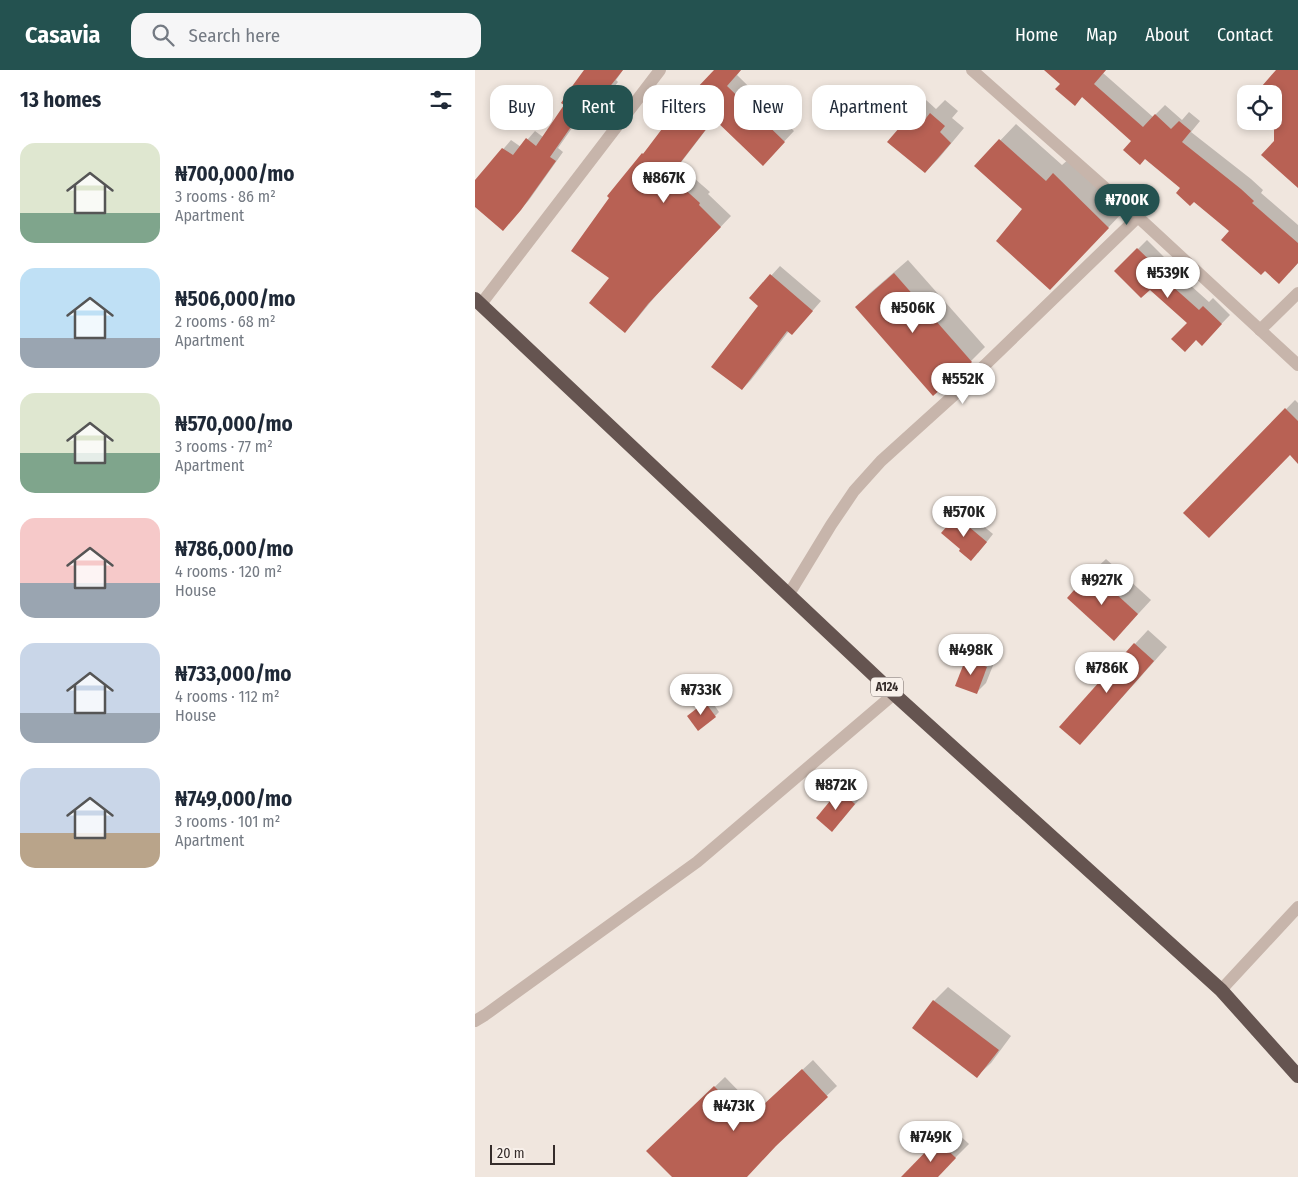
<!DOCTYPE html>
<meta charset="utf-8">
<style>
body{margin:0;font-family:"Fira Sans Condensed",sans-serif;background:#f6f6f7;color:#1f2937;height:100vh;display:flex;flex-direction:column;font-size:19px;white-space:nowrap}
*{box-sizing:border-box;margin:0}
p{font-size:16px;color:#747a83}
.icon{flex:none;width:28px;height:28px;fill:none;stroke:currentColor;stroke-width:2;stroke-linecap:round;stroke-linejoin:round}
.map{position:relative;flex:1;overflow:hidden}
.panel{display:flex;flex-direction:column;background:#fff;width:475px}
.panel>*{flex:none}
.banner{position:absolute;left:15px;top:15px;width:475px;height:45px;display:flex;gap:10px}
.tools{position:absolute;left:762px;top:15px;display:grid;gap:10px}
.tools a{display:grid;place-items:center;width:45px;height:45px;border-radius:10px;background:#fff;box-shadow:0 2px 8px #0003;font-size:25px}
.scale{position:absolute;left:15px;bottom:12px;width:65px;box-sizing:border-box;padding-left:5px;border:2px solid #352c2a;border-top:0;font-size:14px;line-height:18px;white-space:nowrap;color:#352c2a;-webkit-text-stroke:4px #f8f0ea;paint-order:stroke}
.price{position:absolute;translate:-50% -42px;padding:0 11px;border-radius:18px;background:#fff;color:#222;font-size:16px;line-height:32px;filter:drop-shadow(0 1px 2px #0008)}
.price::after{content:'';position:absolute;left:50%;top:30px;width:15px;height:11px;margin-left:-8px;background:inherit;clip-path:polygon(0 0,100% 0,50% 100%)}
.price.current{background:#245250;color:#fff}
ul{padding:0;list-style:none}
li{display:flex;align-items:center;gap:15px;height:125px;padding:0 20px}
li span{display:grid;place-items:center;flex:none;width:140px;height:100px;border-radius:15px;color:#555}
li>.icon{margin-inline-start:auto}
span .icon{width:60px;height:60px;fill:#fffc;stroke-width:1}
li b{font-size:21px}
h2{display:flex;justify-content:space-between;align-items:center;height:60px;padding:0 20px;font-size:21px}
.tag{padding:0 18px;border-radius:15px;background:#fff;box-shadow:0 2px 8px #0003;font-size:18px;line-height:45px}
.tag.current{background:#245250;color:#fff}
header{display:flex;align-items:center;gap:30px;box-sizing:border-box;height:70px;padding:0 25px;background:#245250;color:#fff}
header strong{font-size:24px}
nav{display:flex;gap:28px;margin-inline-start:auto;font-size:18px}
.search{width:350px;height:45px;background:#f6f6f7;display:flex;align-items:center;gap:12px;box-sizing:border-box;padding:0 18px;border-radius:15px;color:#747a83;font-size:19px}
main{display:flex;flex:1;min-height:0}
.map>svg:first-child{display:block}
.shadow{fill:#0003}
.building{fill:#b86154}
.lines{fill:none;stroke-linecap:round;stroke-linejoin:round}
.minor{stroke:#c7b5ab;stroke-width:12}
.trunk{stroke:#655450;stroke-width:14}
.labels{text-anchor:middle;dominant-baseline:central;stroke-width:5;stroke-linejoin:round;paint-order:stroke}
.shield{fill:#f8f0ea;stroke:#706764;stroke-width:1}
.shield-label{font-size:12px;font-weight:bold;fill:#352c2a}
</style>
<header>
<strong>Casavia</strong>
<div class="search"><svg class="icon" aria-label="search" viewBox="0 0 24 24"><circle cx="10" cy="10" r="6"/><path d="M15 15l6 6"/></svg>Search here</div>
<nav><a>Home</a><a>Map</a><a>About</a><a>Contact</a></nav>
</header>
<main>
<section class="panel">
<h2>13 homes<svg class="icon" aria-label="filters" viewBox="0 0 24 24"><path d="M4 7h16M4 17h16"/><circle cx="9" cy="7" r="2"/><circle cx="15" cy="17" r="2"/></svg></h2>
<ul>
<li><span style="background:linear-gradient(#dfe7d0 70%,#7fa58c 0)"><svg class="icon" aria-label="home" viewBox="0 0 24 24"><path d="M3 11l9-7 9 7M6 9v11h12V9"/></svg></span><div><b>₦700,000/mo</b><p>3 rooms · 86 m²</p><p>Apartment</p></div></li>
<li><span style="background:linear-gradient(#bfe0f5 70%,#9aa5b1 0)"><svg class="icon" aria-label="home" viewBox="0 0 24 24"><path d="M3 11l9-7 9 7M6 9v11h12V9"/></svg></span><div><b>₦506,000/mo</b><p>2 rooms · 68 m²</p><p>Apartment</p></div></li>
<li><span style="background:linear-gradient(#dfe7d0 60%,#7fa58c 0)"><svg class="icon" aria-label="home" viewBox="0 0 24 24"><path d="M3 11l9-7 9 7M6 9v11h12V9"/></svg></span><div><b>₦570,000/mo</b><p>3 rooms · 77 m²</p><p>Apartment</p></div></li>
<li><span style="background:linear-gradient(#f6c9c9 65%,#9aa5b1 0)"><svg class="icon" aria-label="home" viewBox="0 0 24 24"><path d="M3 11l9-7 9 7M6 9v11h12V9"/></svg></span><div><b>₦786,000/mo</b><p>4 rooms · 120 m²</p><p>House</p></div></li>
<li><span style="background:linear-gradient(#c9d6e8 70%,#9aa5b1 0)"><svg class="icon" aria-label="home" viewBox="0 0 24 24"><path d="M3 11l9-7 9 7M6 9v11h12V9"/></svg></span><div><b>₦733,000/mo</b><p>4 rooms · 112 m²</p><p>House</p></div></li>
<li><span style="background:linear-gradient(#c9d6e8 65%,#b9a48a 0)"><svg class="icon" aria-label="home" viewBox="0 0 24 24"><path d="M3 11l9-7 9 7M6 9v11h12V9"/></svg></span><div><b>₦749,000/mo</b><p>3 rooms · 101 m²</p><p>Apartment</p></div></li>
</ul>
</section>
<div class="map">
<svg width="823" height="1107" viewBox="0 0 823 1107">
<rect width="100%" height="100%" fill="#f0e6de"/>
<!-- shadow -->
<g class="shadow">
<polygon points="110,0 148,0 141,10 143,12 133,25 125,33 118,28 83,78 88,82 54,130 36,151 0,135 0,112 36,70 46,77 60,61 68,67 91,35"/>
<polygon points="241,0 266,0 262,5 319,61 288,94 240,48 204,95 235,122 233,124 256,146 183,223 160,251 149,261 136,208 136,128 134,125 168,84"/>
<polygon points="570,0 631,0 628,3 678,47 690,35 707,50 714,42 725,51 716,62 776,109 788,120 786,123 823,155 823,193 814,203 756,160 707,118 658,71 608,26 600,34 586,14"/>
<polygon points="451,30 461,39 470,30 483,41 477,48 489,58 464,88 450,102 438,44"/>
<polygon points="541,54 587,95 595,88 649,141 591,202 549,139 501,96"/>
<polygon points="672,170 697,195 695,197 734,232 738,228 755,245 727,274 714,253 675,218 641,201"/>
<polygon points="433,190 510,277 496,291 458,324 382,237 395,223"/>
<polygon points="305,196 346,231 326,254 314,261 276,310 267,319 285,236 276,228"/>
<polygon points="820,330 823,333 823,376 816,382 710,443"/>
<polygon points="489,440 518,464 503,483 468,463"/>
<polygon points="631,489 676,530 652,556 617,502"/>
<polygon points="673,560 692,577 618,660 660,574"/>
<polygon points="501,580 521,588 511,613 502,622 492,589"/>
<polygon points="235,629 244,642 240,646 218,642"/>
<polygon points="374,712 388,725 366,751 365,721"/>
<polygon points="473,917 536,966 516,993 502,1006 438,958 459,931"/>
<polygon points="338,990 362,1016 307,1068 271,1107 199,1107 173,1081 250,1007 283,1041"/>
<polygon points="476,1057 494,1074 461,1107 428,1107"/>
</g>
<!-- building -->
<g class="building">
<polygon points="109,0 148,0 133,19 136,21 125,35 116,28 75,87 81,91 46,140 28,161 0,137 0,110 27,78 38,85 51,68 61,76 89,35 86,33 98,15"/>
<polygon points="239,0 266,0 252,16 310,72 288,96 239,49 195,106 225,133 224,135 246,157 173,234 150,263 114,233 134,208 96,181 134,128 132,126 167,83 168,84 202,39"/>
<polygon points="569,0 631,0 619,14 668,57 680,44 696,59 704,51 716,61 707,72 766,119 779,131 777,133 823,173 823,193 804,214 790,201 786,205 746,170 754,161 719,132 715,136 701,123 705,118 670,89 665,95 648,80 656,71 607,27 600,36 580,19 585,14"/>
<polygon points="801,0 823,0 823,118 786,85 799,71 799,24 780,24"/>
<polygon points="437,43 448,52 455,43 470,56 465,62 476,73 450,103 412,72"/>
<polygon points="524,69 571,111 578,103 634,158 575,220 521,171 547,139 499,96"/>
<polygon points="662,178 689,204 687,207 724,240 728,236 747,254 727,276 721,270 710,282 696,269 712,253 675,220 666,228 639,201"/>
<polygon points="419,203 497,292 458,326 380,237"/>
<polygon points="295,204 338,241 317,265 312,261 267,320 236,297 283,236 274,228"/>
<polygon points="810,338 823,351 823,394 815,385 734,468 708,443"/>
<polygon points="481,446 512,472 496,491 484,481 485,479 466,463"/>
<polygon points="616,501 663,544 639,571 592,528"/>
<polygon points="659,573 679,591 605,675 584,657"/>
<polygon points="491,588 512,597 502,624 480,616"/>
<polygon points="230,632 241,647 223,661 212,646"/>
<polygon points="364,720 380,734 357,762 341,748"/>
<polygon points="458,930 524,980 502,1008 437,958"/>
<polygon points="327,999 353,1027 301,1076 272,1107 197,1107 171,1081 239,1016 272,1050"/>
<polygon points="462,1070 481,1088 463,1107 426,1107"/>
</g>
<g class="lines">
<!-- minor -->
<g class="minor">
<polyline points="497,0 663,147 823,295"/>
<polyline points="6,234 185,0"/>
<polyline points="785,260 823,223"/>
<polyline points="314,524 356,455 379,421 406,391 479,325 663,147"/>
<polyline points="746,920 823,837"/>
<polyline points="0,951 10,945 222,792 419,624"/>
</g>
<!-- trunk -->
<polyline class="trunk" points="0,229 419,624 746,920 823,1006"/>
</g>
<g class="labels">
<!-- shield labels -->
<rect class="shield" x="396" y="607.5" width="32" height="19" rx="4"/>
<g class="shield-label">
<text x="412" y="617">A124</text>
</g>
</g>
</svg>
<div class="tools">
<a><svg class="icon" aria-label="locate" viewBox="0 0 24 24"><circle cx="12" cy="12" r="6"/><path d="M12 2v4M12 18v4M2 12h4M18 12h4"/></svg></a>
</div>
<div class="scale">20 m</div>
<b class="price" style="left:189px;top:134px">₦867K</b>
<b class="price current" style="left:652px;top:156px">₦700K</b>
<b class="price" style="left:693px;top:229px">₦539K</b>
<b class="price" style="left:438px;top:264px">₦506K</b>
<b class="price" style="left:488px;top:335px">₦552K</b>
<b class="price" style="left:489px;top:468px">₦570K</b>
<b class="price" style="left:627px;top:536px">₦927K</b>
<b class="price" style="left:496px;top:606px">₦498K</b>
<b class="price" style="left:632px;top:624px">₦786K</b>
<b class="price" style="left:226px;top:646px">₦733K</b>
<b class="price" style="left:361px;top:741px">₦872K</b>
<b class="price" style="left:259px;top:1062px">₦473K</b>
<b class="price" style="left:456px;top:1093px">₦749K</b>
<div class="banner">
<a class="tag">Buy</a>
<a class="tag current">Rent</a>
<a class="tag">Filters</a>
<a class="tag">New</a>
<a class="tag">Apartment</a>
</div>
</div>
</main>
